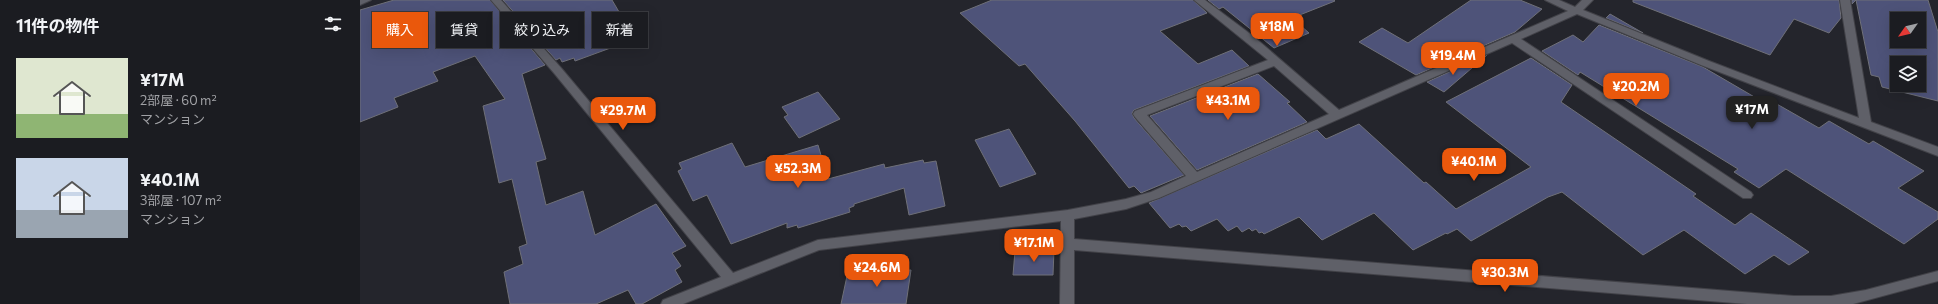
<!DOCTYPE html>
<html lang="ja">
<meta charset="utf-8">
<style>
body{margin:0;font-family:Commissioner,"Noto Sans JP",sans-serif;background:#24252a;color:#f1f3f6;height:100vh;display:flex;flex-direction:column;font-size:15px;white-space:nowrap}
*{box-sizing:border-box;margin:0}
p{font-size:13px;color:#a0a1a5}
.icon{flex:none;width:22px;height:22px;fill:none;stroke:currentColor;stroke-width:2;stroke-linecap:round;stroke-linejoin:round}
.map{position:relative;flex:1;overflow:hidden}
.details{display:flex;flex-direction:column;background:#1b1c21;width:360px}
.details>*{flex:none}
.top-card{position:absolute;left:12px;top:12px;width:380px;height:36px;display:flex;gap:8px}
.needle{width:26px;rotate:236deg}
.controls{position:absolute;left:1530px;top:12px;display:grid;gap:8px}
.controls a{display:grid;place-items:center;width:36px;height:36px;border-radius:0px;background:#1b1c21;box-shadow:0 4px 16px #0002,0 0 0 1px #393a3f;font-size:20px}
.price{position:absolute;translate:-50% -34px;padding:0 9px;border-radius:8px;background:#ea580c;color:#fff;font-size:13px;line-height:26px;filter:drop-shadow(0 1px 2px #0008)}
.price::after{content:'';position:absolute;left:50%;top:24px;width:12px;height:9px;margin-left:-6px;background:inherit;clip-path:polygon(0 0,100% 0,50% 100%)}
.price.active{background:#222;color:#fff}
ul{padding:0;list-style:none}
li{display:flex;align-items:center;gap:12px;height:100px;padding:0 16px}
li span{display:grid;place-items:center;flex:none;width:112px;height:80px;border-radius:0px;color:#555}
li>.icon{margin-inline-start:auto}
span .icon{width:48px;height:48px;fill:#fffc;stroke-width:1}
li b{font-size:17px}
h2{display:flex;justify-content:space-between;align-items:center;height:48px;padding:0 16px;font-size:17px}
.tag{padding:0 14px;border-radius:0px;background:#1b1c21;box-shadow:0 4px 16px #0002,0 0 0 1px #393a3f;font-size:14px;line-height:36px}
.tag.active{background:#ea580c;color:#fff}
main{display:flex;flex:1;min-height:0}
.map>svg:first-child{display:block}
.building{fill:#4e5379;stroke:#6f7078;fill-rule:evenodd}
.lines{fill:none;stroke-linecap:round;stroke-linejoin:round}
.minor-casing{stroke:#424248;stroke-width:2}
.minor{fill:#5f6068;fill-rule:evenodd}
</style>
<main>
<section class="details">
<h2>11件の物件<svg class="icon" aria-label="filters" viewBox="0 0 24 24"><path d="M4 7h16M4 17h16"/><circle cx="9" cy="7" r="2"/><circle cx="15" cy="17" r="2"/></svg></h2>
<ul>
<li><span style="background:linear-gradient(#dfe7d0 70%,#8fb573 0)"><svg class="icon" aria-label="home" viewBox="0 0 24 24"><path d="M3 11l9-7 9 7M6 9v11h12V9"/></svg></span><div><b>¥17M</b><p>2部屋 · 60 m²</p><p>マンション</p></div></li>
<li><span style="background:linear-gradient(#c9d6e8 65%,#9aa5b1 0)"><svg class="icon" aria-label="home" viewBox="0 0 24 24"><path d="M3 11l9-7 9 7M6 9v11h12V9"/></svg></span><div><b>¥40.1M</b><p>3部屋 · 107 m²</p><p>マンション</p></div></li>
</ul>
</section>
<div class="map">
<svg width="1578" height="304" viewBox="0 0 1578 304">
<rect width="100%" height="100%" fill="#24252c"/>
<!-- building -->
<g class="building">
<polygon points="34,0 130,0 185,65 162,74 186,159 176,162 186,205 223,191 235,235 296,204 326,246 312,253 321,266 315,270 322,282 282,304 276,304 268,290 236,304 150,304 144,272 163,264 159,247 167,244 152,179 139,183 123,106 145,99 115,56 73,72 78,81 34,98 38,107 0,122 0,10"/>
<polygon points="143,0 252,0 275,39 215,61 214,58 202,62 200,58 196,60"/>
<polygon points="632,0 833,0 847,13 800,31 838,64 872,50 889,66 774,110 772,113 774,118 824,175 781,193 774,186 769,188 715,121 665,64 659,66 600,13"/>
<polygon points="848,0 974,0 975,1 932,18 949,33 914,48 863,7 859,9"/>
<polygon points="1111,0 1160,0 1182,9 1155,32 1056,75 999,42 1022,28 1048,43"/>
<polygon points="1273,0 1479,0 1481,18 1469,33 1434,19 1410,55 1273,2"/>
<path d="M1492,0h76l10,32v69l-56,-14 -3,-10 -8,-2 -15,-75 -4,4zM1537,19h22v22h-22zM1537,63h22v22h-22z"/>
<polygon points="1250,14 1283,33 1246,18"/>
<polygon points="1239,25 1343,67 1403,102 1408,99 1459,128 1469,121 1509,144 1513,141 1564,171 1538,188 1578,212 1578,219 1544,244 1426,169 1399,188 1374,172 1378,169 1220,72 1218,75 1182,51 1213,35 1223,42"/>
<polygon points="1127,55 1084,92 1067,82"/>
<polygon points="1171,58 1212,85 1201,102 1336,194 1333,196 1375,225 1391,213 1449,252 1429,265 1414,255 1385,274 1324,230 1283,255 1202,192 1188,197 1111,241 1097,229 1087,234 1086,233 1053,250 1014,213 962,240 939,217 904,234 902,232 899,233 896,229 892,231 889,228 882,232 877,226 868,231 857,219 831,231 826,226 822,227 819,224 810,228 789,203 957,130 966,139 999,124 1064,183 1066,182 1096,209 1171,167 1086,102"/>
<polygon points="898,74 930,102 927,103 947,122 837,170 790,116"/>
<polygon points="458,92 480,119 439,138 424,117 428,115 422,107"/>
<polygon points="649,129 676,174 640,187 615,140"/>
<polygon points="372,143 385,167 458,145 468,179 524,164 525,168 563,160 564,163 576,161 585,206 549,215 544,188 494,204 494,206 489,208 490,212 438,228 437,225 427,228 427,223 371,244 347,195 333,201 318,171 322,169 319,163"/>
<polygon points="694,250 693,275 653,275 655,251"/>
<polygon points="551,270 546,304 481,304 487,276 492,276 492,273"/>
</g>
<g class="lines">
<!-- minor casing -->
<g class="minor-casing">
<g id="minor">
<polygon points="0,0 11,0 0,5"/>
<path d="M131,0h10l61,69 171,204 85,-33 250,-30 58,-11 25,-7 35,-16 -51,-59 -2,-3 2,-3 133,-51 -74,-60h11l48,36 86,74 229,-99 -23,-11h14l16,7 7,-7h11l-10,10 126,51 150,57 -19,-118h10l21,122 67,25v9l-237,-91 -124,-51 -56,25 230,153 2,3 -2,3h-8l-231,-155 -353,155 -33,11 -52,10v20l720,57h37l35,-6 72,-19v10l-85,23h-106l-673,-54v54h-14l1,-83 -242,29 -136,54h-22l2,-4 58,-23 -167,-204zM914,66l55,48 -132,58 -50,-57z"/>
</g>
</g>
<!-- minor -->
<use href="#minor" class="minor"/>
</g>
</svg>
<div class="controls">
<a><svg class="needle" viewBox="-14 -14 28 28"><path d="M0-13l5 13h-10z" fill="#e53935"/><path d="M0 13l5-13h-10z" fill="#a0a1a5"/></svg></a>
<a><svg class="icon" aria-label="layers" viewBox="0 0 24 24"><path d="M12 4l9 5-9 5-9-5zM3 14l9 5 9-5"/></svg></a>
</div>
<b class="price" style="left:917px;top:47px">¥18M</b>
<b class="price" style="left:1093px;top:76px">¥19.4M</b>
<b class="price" style="left:1276px;top:107px">¥20.2M</b>
<b class="price" style="left:868px;top:121px">¥43.1M</b>
<b class="price active" style="left:1392px;top:130px">¥17M</b>
<b class="price" style="left:263px;top:131px">¥29.7M</b>
<b class="price" style="left:1114px;top:182px">¥40.1M</b>
<b class="price" style="left:438px;top:189px">¥52.3M</b>
<b class="price" style="left:674px;top:263px">¥17.1M</b>
<b class="price" style="left:517px;top:288px">¥24.6M</b>
<b class="price" style="left:1145px;top:293px">¥30.3M</b>
<div class="top-card">
<a class="tag active">購入</a>
<a class="tag">賃貸</a>
<a class="tag">絞り込み</a>
<a class="tag">新着</a>
</div>
</div>
</main>
